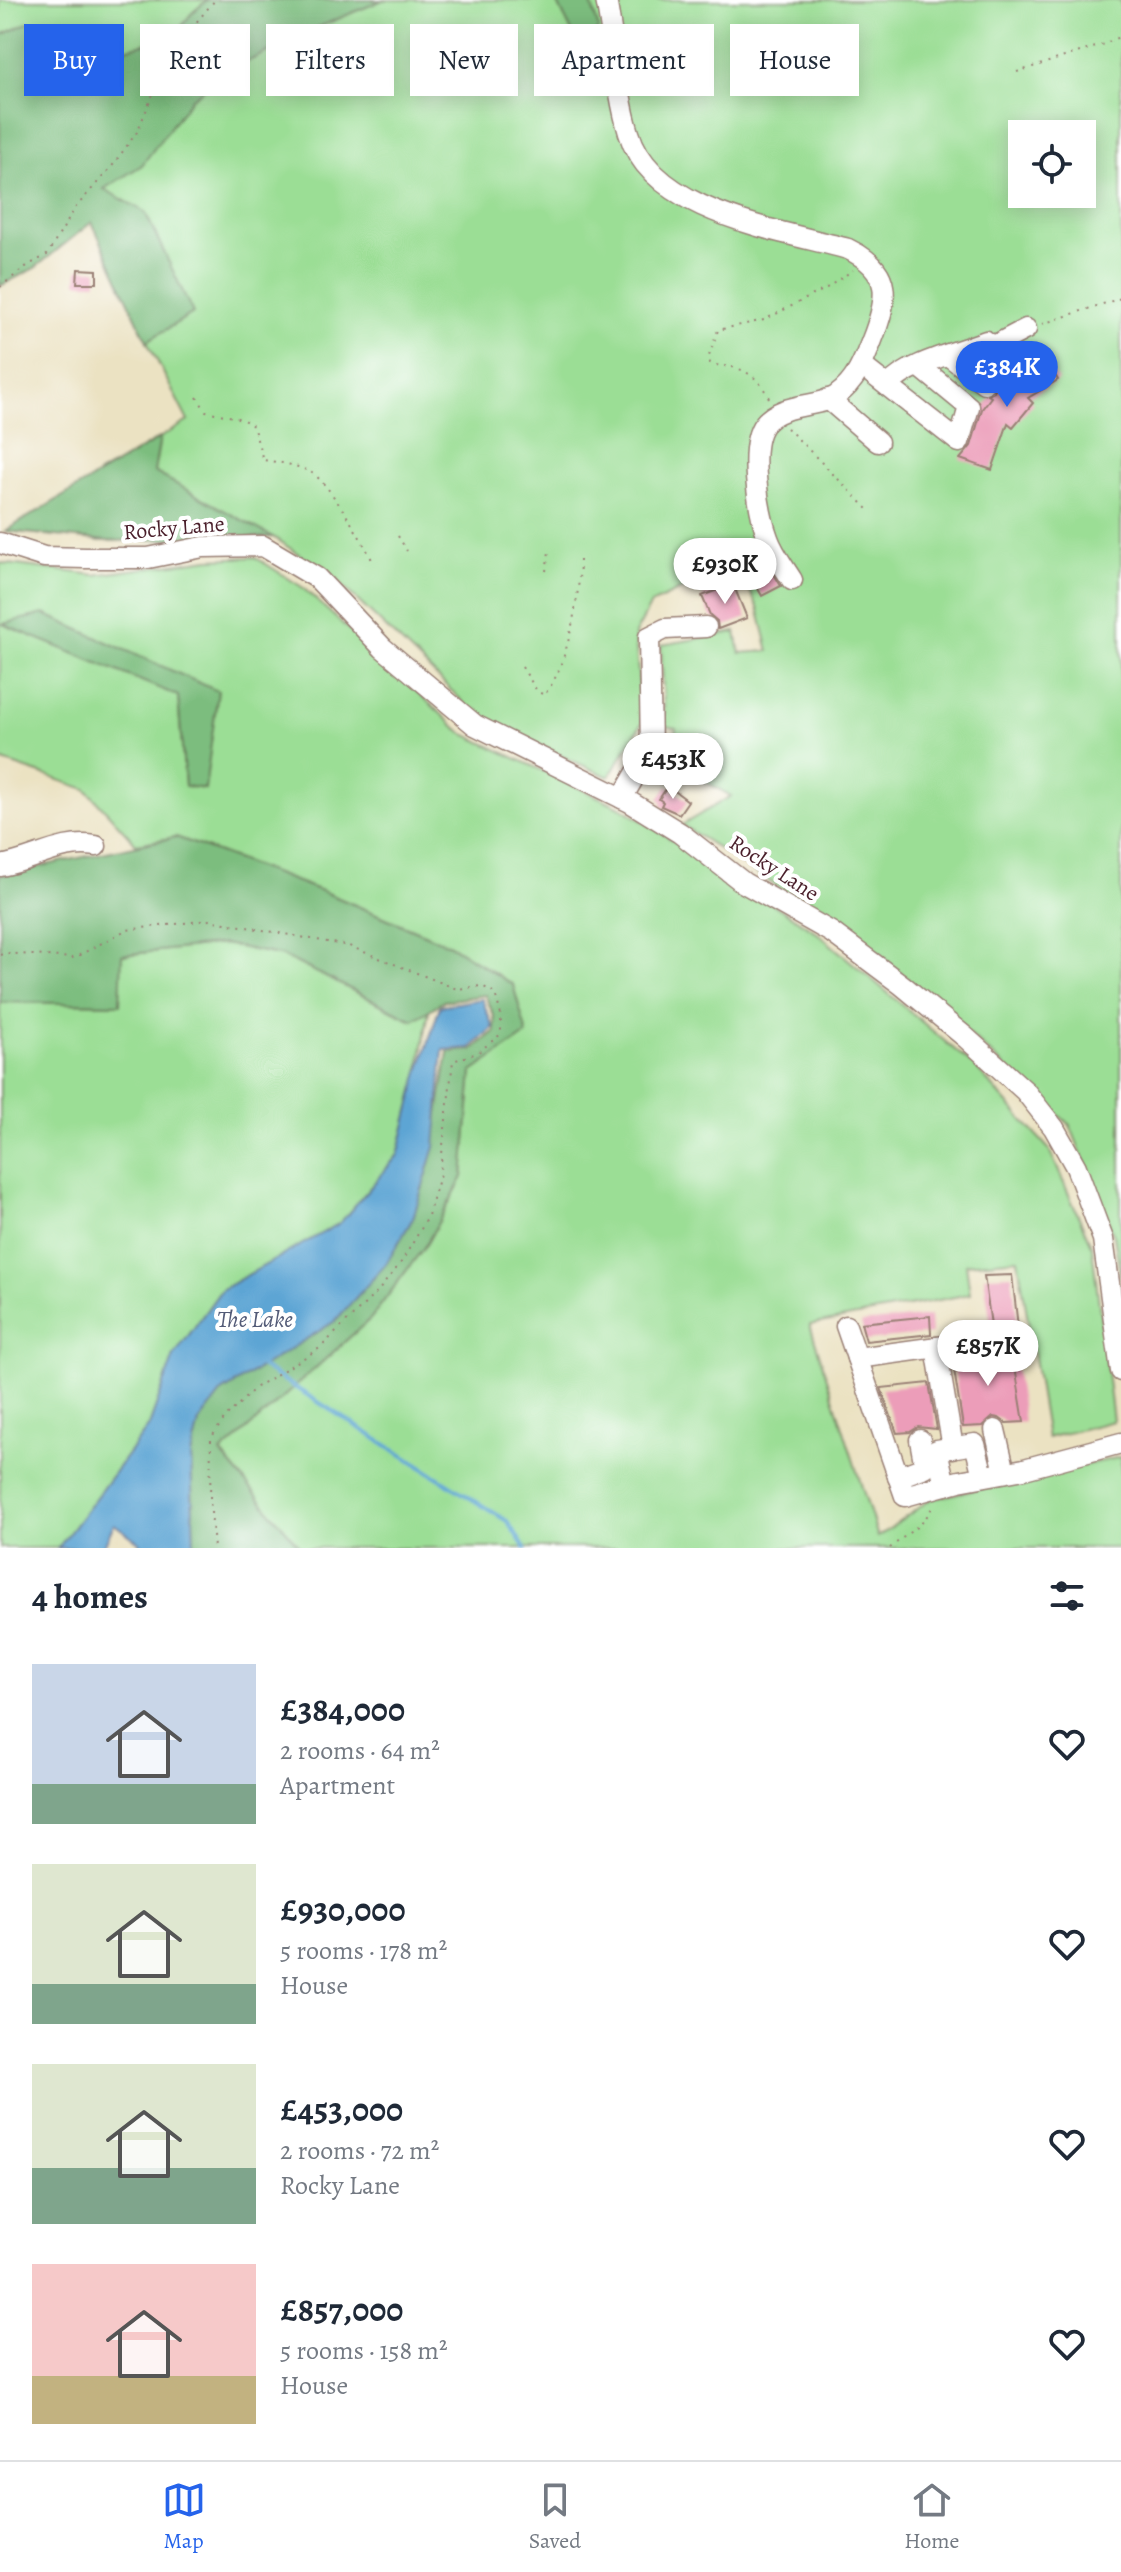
<!DOCTYPE html>
<meta charset="utf-8">
<style>
body{margin:0;font-family:Alegreya,serif;background:#f2f2f3;color:#1f2937;height:100vh;display:flex;flex-direction:column;font-size:30px;white-space:nowrap}
*{box-sizing:border-box;margin:0}
p{font-size:26px;color:#747a83}
.icon{flex:none;width:44px;height:44px;fill:none;stroke:currentColor;stroke-width:2;stroke-linecap:round;stroke-linejoin:round}
.map{position:relative;height:1548px;overflow:hidden}
.side{display:flex;flex-direction:column;background:#fff;flex:1}
.side>*{flex:none}
.top-card{position:absolute;left:24px;top:24px;width:1074px;height:72px;display:flex;gap:16px}
.controls{position:absolute;left:1008px;top:120px;display:grid;gap:16px}
.controls a{display:grid;place-items:center;width:88px;height:88px;border-radius:0px;background:#fff;box-shadow:0 4px 20px #0003;font-size:40px}
.price{position:absolute;translate:-50% -68px;padding:0 18px;border-radius:28px;background:#fff;color:#222;font-size:26px;line-height:52px;filter:drop-shadow(0 2px 4px #0008)}
.price::after{content:'';position:absolute;left:50%;top:48px;width:24px;height:18px;margin-left:-12px;background:inherit;clip-path:polygon(0 0,100% 0,50% 100%)}
.price.current{background:#2563eb;color:#fff}
ul{padding:0;list-style:none}
li{display:flex;align-items:center;gap:24px;height:200px;padding:0 32px}
li span{display:grid;place-items:center;flex:none;width:224px;height:160px;border-radius:0px;color:#555}
li>.icon{margin-inline-start:auto}
span .icon{width:96px;height:96px;fill:#fffc;stroke-width:1}
li b{font-size:34px}
h2{display:flex;justify-content:space-between;align-items:center;height:96px;padding:0 32px;font-size:34px}
.pill{padding:0 28px;border-radius:0px;background:#fff;box-shadow:0 4px 20px #0003;font-size:28px;line-height:72px}
.pill.current{background:#2563eb;color:#fff}
.tabs{display:flex;justify-content:space-around;align-items:center;height:112px;border-top:2px solid #e0e1e3;background:#fff;font-size:22px;color:#747a83}
.tabs a{display:grid;justify-items:center;gap:4px}
.tabs .current{color:#2563eb}
.map>svg:first-child{display:block}
.green{fill:#9bde95;stroke:#727e60;stroke-width:2;fill-rule:evenodd}
.forest{fill:#7cbd7e;stroke:#636e54;stroke-width:2}
.water{fill:#5da5d4;stroke:#546280;stroke-width:2}
.lines{fill:none;stroke-linecap:round;stroke-linejoin:round}
.stream{stroke:#5da5d4;stroke-width:4}
.building{fill:#ec9db9}
.minor-casing{stroke:#9a8076;stroke-width:23}
.path{stroke:#9a8076;stroke-width:2;stroke-dasharray:2 6;stroke-linecap:butt}
.minor{stroke:#fff;stroke-width:20}
.labels{text-anchor:middle;dominant-baseline:central;stroke-width:8;stroke-linejoin:round;paint-order:stroke}
.street-label{font-size:22px;fill:#4a1f2b;stroke:#fff}
.water-label{font-size:24px;font-style:italic;fill:#535b77;stroke:#fff}
</style>
<div class="map">
<svg width="1121" height="1548" viewBox="0 0 1121 1548">
<rect width="100%" height="100%" fill="#fff"/>
<filter id="ink" filterUnits="userSpaceOnUse"><feTurbulence type="fractalNoise" baseFrequency=".0125" numOctaves="2"/><feDisplacementMap in="SourceGraphic" scale="16" xChannelSelector="R" yChannelSelector="G"/><feConvolveMatrix kernelMatrix="1 2 1 2 8 2 1 2 1" color-interpolation-filters="sRGB"/></filter>
<filter id="wash" filterUnits="userSpaceOnUse"><feTurbulence type="fractalNoise" baseFrequency=".006" numOctaves="4" result="noise"/><feDisplacementMap in="SourceGraphic" scale="32" xChannelSelector="R" yChannelSelector="G"/><feGaussianBlur stdDeviation="1.8" result="paint"/><feColorMatrix in="noise" values="0 0 0 0 0 0 0 0 0 0 0 0 0 0 0 0 0 1.4 0 .05"/><feComposite in="paint" operator="in"/></filter>
<g filter="url(#wash)">
<rect width="100%" height="100%" fill="#ebe2c2"/>
<!-- green -->
<g class="green">
<path d="M0,0h1121v1278l-7,-42 -44,-111 -196,-176 -192,-124 49,-29 -59,-33 4,-35 -11,-2 -4,-81 75,-13 4,21 29,-2 -11,-44 -14,-27 -20,-11 -73,35 -16,30 7,89 -33,54 -126,-56 -151,-145 -59,-39 -178,4 2,-66 91,-54 -41,-80 45,-28 -88,-124 -104,-67zM1022,134h60v60h-60z"/>
<path d="M255,557l47,30 160,146 160,75 193,123 160,136 74,82 43,98 21,174 -66,17 -29,-179 -52,5 4,30 -160,31 68,212 53,-38 190,-42v91h-820l-80,-95 150,-135 56,-75 36,-66 9,-105 54,-39 -13,-48 -63,-40 -126,-53 -148,-55 -40,7 -50,-55 -86,-29v-197l95,12 114,-16zM178,696l26,93 -19,-3z"/>
<polygon points="224,944 283,956 412,1020 429,1010 418,1075 398,1155 340,1223 221,1290 174,1356 149,1426 58,1548 0,1548 0,1002 119,1004 121,955"/>
</g>
<!-- forest -->
<g class="forest">
<polygon points="207,0 383,0 321,26 230,70 192,98 142,165 104,189 145,212 193,313 147,341 92,222 35,268 0,286 0,36 29,22 57,36 117,51 174,36 192,13"/>
<polygon points="556,0 590,0 599,29 580,48"/>
<polygon points="160,438 154,472 273,537 107,541 5,531"/>
<polygon points="44,614 218,691 205,789 185,786 178,696 2,624"/>
<polygon points="176,837 324,892 450,945 513,985 527,1034 472,1072 463,1177 427,1243 371,1318 221,1453 301,1548 194,1548 191,1455 199,1422 222,1392 335,1321 386,1264 413,1218 430,1164 448,1052 472,1050 495,1031 494,1016 485,995 444,1001 413,1020 283,956 224,944 122,955 120,1004 0,1002 0,875"/>
</g>
<!-- water -->
<polygon class="water" points="482,999 493,1027 471,1048 443,1050 435,1147 413,1218 386,1264 335,1321 222,1392 199,1422 191,1455 194,1548 140,1548 139,1542 114,1524 103,1548 58,1548 149,1426 174,1356 221,1290 340,1223 398,1155 418,1075 440,1006"/>
<g class="lines">
<!-- stream -->
<polyline class="stream" points="261,1366 507,1521 525,1548"/>
</g>
<g id="blocks">
<!-- building -->
<g class="building">
<polygon points="78,269 97,270 97,283 77,283"/>
<polygon points="1041,352 1058,380 1028,398 1033,403 1013,427 1008,423 992,470 960,459 971,446 982,409 991,397 988,395 994,392 997,384 1000,386 1010,373 1017,368 1020,371 1028,360"/>
<polygon points="757,545 781,586 762,596 739,555"/>
<polygon points="733,584 747,618 718,629 717,621 710,615 702,596"/>
<polygon points="668,786 688,801 679,814 661,806 663,802 659,799"/>
<polygon points="1012,1275 1018,1327 992,1332 984,1276"/>
<polygon points="930,1316 931,1334 866,1341 861,1323"/>
<polygon points="1012,1348 1024,1422 1006,1423 999,1418 993,1417 983,1426 963,1427 952,1357"/>
<polygon points="929,1383 937,1429 918,1427 910,1432 897,1433 881,1388"/>
</g>
</g>
</g>
<g filter="url(#ink)">
<use href="#blocks" fill-opacity="0" stroke="#9a8076" stroke-width="2"/>
<g class="lines">
<!-- minor casing -->
<g class="minor-casing">
<g id="minor">
<path d="M606,0c9,44 10,90 23,133 23,80 151,97 219,116 46,22 40,50 24,91 -8,21 -16,42 -36,56 -18,12 -54,6 -72,28 -17,22 -5,89 4,114 5,15 16,29 24,42"/>
<polyline points="992,347 1026,329"/>
<polyline points="949,356 984,383"/>
<polyline points="862,366 959,442 969,407 919,366"/>
<path d="M888,386c18,-22 70,-34 98,-45l21,20"/>
<polyline points="828,399 878,442"/>
<polyline points="0,543 44,557 86,558 148,558 203,547 263,546 317,578 383,648 475,725 630,802 680,833 744,883 831,932 902,985 964,1036 1025,1091 1054,1128 1076,1167 1103,1239 1121,1371"/>
<polyline points="622,798 651,748 649,637 665,629 706,627"/>
<path d="M0,866c34,-5 61,-26 96,-20"/>
<polyline points="846,1326 905,1496 959,1481 1024,1469 1121,1443"/>
<polyline points="936,1347 953,1448"/>
<polyline points="857,1358 945,1346"/>
<polyline points="995,1430 1005,1472"/>
<polyline points="898,1477 925,1467 920,1440"/>
<polyline points="945,1485 937,1450 975,1444 983,1476"/>
</g>
</g>
<!-- path -->
<g class="path">
<polyline points="1017,72 1099,46 1121,36"/>
<polyline points="0,287 27,266 47,255 76,207 113,165 137,132 163,71 194,25 215,0"/>
<polyline points="1042,324 1121,298"/>
<path d="M197,397l9,14 36,8 11,7 10,34c15,2 35,5 49,13 16,9 52,69 60,87"/>
<path d="M769,398c-8,-15 -15,-24 -33,-30 -9,-3 -17,-1 -26,-5l-1,-7 9,-26 46,-10 61,-31 28,-19"/>
<polyline points="787,428 871,512"/>
<polyline points="398,536 407,551"/>
<polyline points="546,571 549,552"/>
<path d="M522,667l15,24 7,4c24,-27 36,-101 36,-137"/>
<polyline points="0,955 5,953 74,958 126,930 209,920 349,946 457,989 482,986 495,993 501,1015 501,1034 477,1053 453,1061 439,1179 427,1219 400,1264 378,1291 320,1348 256,1387 225,1418 211,1438 210,1500 214,1548"/>
<polyline points="890,1548 924,1521 933,1506"/>
</g>
<!-- minor -->
<use href="#minor" class="minor"/>
</g>
</g>
<g class="labels">
<!-- street labels -->
<g class="street-label">
<text transform="translate(174 528) rotate(-5)">Rocky Lane</text>
<text transform="translate(774 868) rotate(33)">Rocky Lane</text>
</g>
<!-- water labels -->
<g class="water-label">
<text x="255" y="1319">The Lake</text>
</g>
</g>
</svg>
<div class="controls">
<a><svg class="icon" aria-label="locate" viewBox="0 0 24 24"><circle cx="12" cy="12" r="6"/><path d="M12 2v4M12 18v4M2 12h4M18 12h4"/></svg></a>
</div>
<b class="price current" style="left:1007px;top:409px">£384K</b>
<b class="price" style="left:725px;top:606px">£930K</b>
<b class="price" style="left:673px;top:801px">£453K</b>
<b class="price" style="left:988px;top:1388px">£857K</b>
<div class="top-card">
<a class="pill current">Buy</a>
<a class="pill">Rent</a>
<a class="pill">Filters</a>
<a class="pill">New</a>
<a class="pill">Apartment</a>
<a class="pill">House</a>
</div>
</div>
<section class="side">
<h2>4 homes<svg class="icon" aria-label="filters" viewBox="0 0 24 24"><path d="M4 7h16M4 17h16"/><circle cx="9" cy="7" r="2"/><circle cx="15" cy="17" r="2"/></svg></h2>
<ul>
<li><span style="background:linear-gradient(#c9d6e8 75%,#7fa58c 0)"><svg class="icon" aria-label="home" viewBox="0 0 24 24"><path d="M3 11l9-7 9 7M6 9v11h12V9"/></svg></span><div><b>£384,000</b><p>2 rooms · 64 m²</p><p>Apartment</p></div><svg class="icon" aria-label="heart" viewBox="0 0 24 24"><path d="M12 20l-8-8c-3-5 5-10 8-4 3-6 11-1 8 4z"/></svg></li>
<li><span style="background:linear-gradient(#dfe7d0 75%,#7fa58c 0)"><svg class="icon" aria-label="home" viewBox="0 0 24 24"><path d="M3 11l9-7 9 7M6 9v11h12V9"/></svg></span><div><b>£930,000</b><p>5 rooms · 178 m²</p><p>House</p></div><svg class="icon" aria-label="heart" viewBox="0 0 24 24"><path d="M12 20l-8-8c-3-5 5-10 8-4 3-6 11-1 8 4z"/></svg></li>
<li><span style="background:linear-gradient(#dfe7d0 65%,#7fa58c 0)"><svg class="icon" aria-label="home" viewBox="0 0 24 24"><path d="M3 11l9-7 9 7M6 9v11h12V9"/></svg></span><div><b>£453,000</b><p>2 rooms · 72 m²</p><p>Rocky Lane</p></div><svg class="icon" aria-label="heart" viewBox="0 0 24 24"><path d="M12 20l-8-8c-3-5 5-10 8-4 3-6 11-1 8 4z"/></svg></li>
<li><span style="background:linear-gradient(#f6c9c9 70%,#c2b280 0)"><svg class="icon" aria-label="home" viewBox="0 0 24 24"><path d="M3 11l9-7 9 7M6 9v11h12V9"/></svg></span><div><b>£857,000</b><p>5 rooms · 158 m²</p><p>House</p></div><svg class="icon" aria-label="heart" viewBox="0 0 24 24"><path d="M12 20l-8-8c-3-5 5-10 8-4 3-6 11-1 8 4z"/></svg></li>
</ul>
</section>
<nav class="tabs">
<a class="current"><svg class="icon" aria-label="map" viewBox="0 0 24 24"><path d="M3 6l6-2 6 2 6-2v14l-6 2-6-2-6 2zM9 4v14M15 6v14"/></svg>Map</a>
<a><svg class="icon" aria-label="saved" viewBox="0 0 24 24"><path d="M7 4h10v16l-5-4-5 4z"/></svg>Saved</a>
<a><svg class="icon" aria-label="home" viewBox="0 0 24 24"><path d="M3 11l9-7 9 7M6 9v11h12V9"/></svg>Home</a>
</nav>
